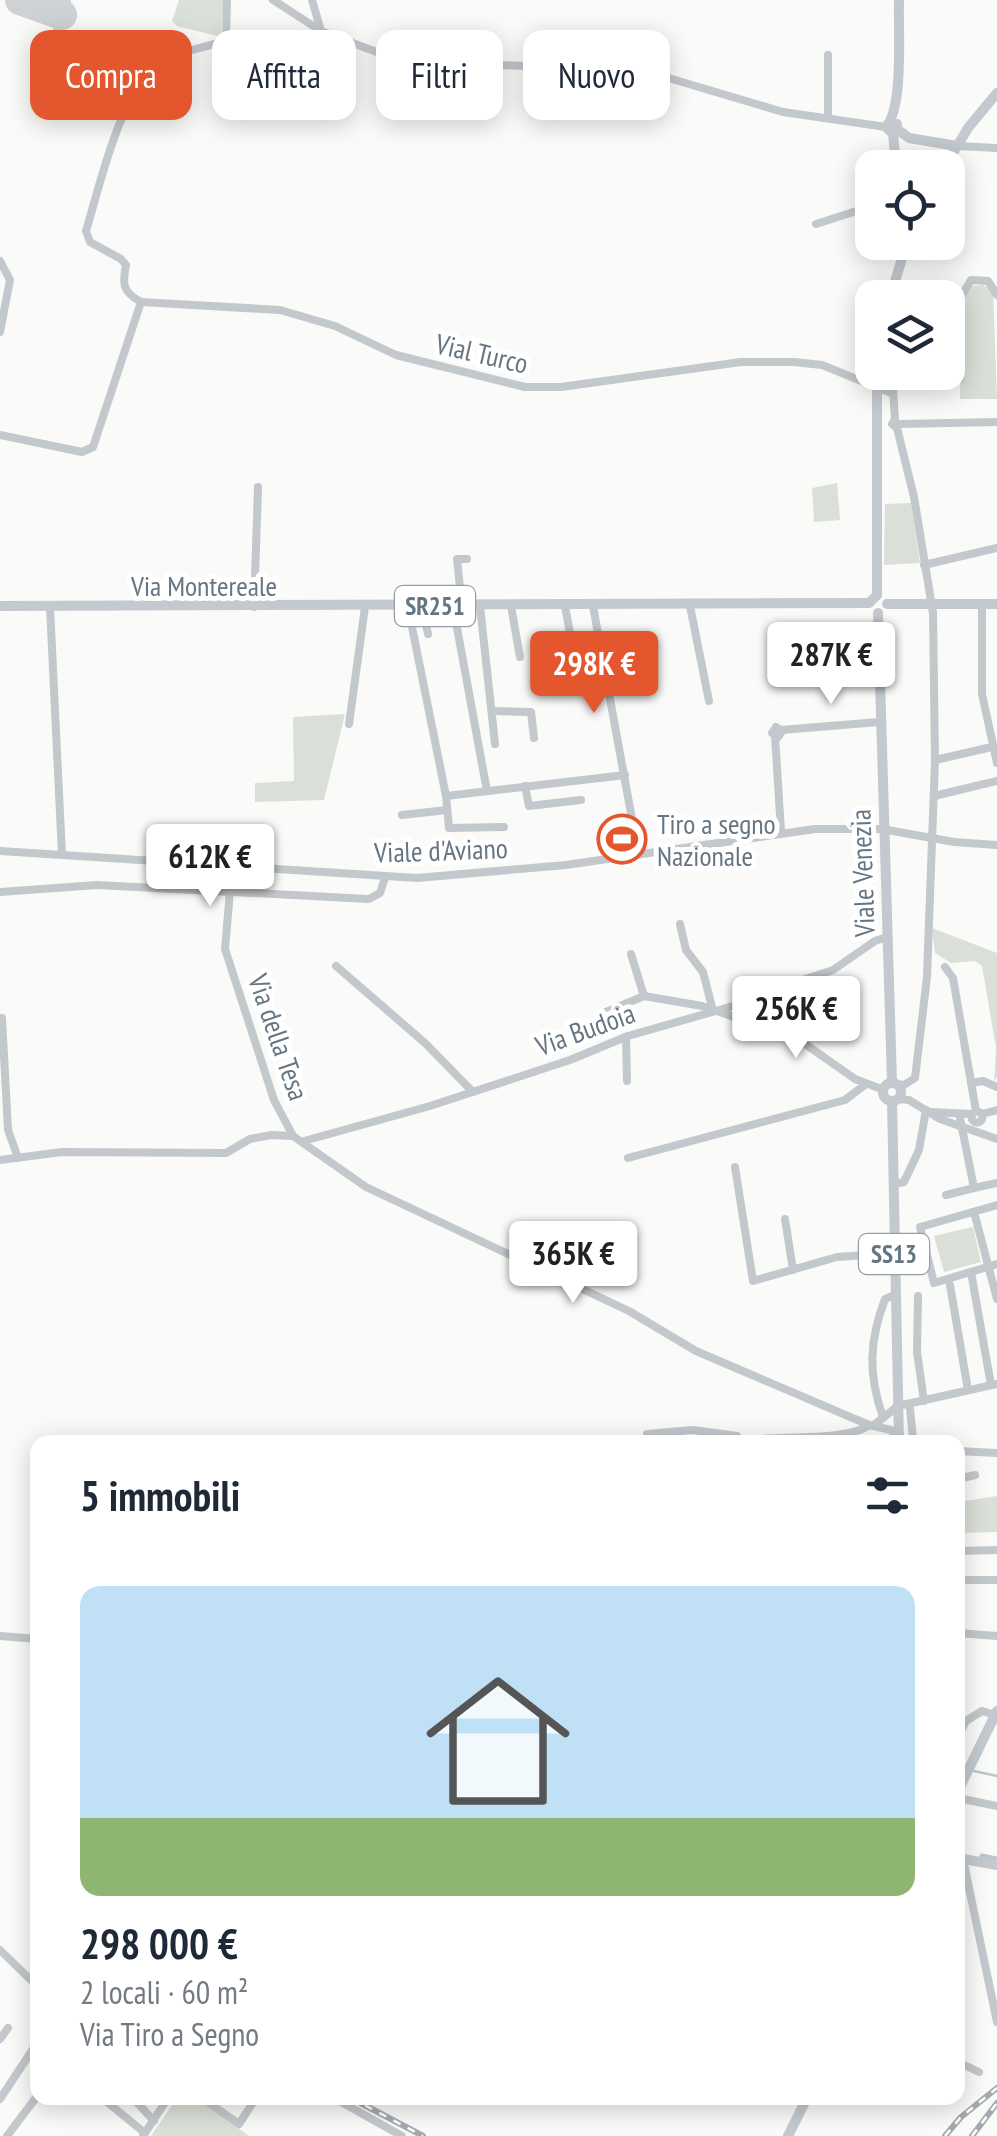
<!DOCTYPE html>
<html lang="it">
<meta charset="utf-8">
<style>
body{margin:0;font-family:"PT Sans Narrow",sans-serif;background:#f6f6f7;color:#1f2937;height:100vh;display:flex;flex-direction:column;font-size:38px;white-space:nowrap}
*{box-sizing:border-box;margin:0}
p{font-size:32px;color:#747a83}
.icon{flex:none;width:55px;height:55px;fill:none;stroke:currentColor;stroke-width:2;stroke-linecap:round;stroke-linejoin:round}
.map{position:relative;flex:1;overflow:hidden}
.side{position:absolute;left:30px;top:1435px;width:935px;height:670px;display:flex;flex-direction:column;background:#fff;border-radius:20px;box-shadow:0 5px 25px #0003}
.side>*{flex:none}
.banner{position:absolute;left:30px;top:30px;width:938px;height:90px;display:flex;gap:20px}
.controls{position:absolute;left:855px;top:150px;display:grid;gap:20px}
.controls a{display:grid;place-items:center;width:110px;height:110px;border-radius:20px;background:#fff;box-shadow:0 5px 25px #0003;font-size:50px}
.price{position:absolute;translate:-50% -85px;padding:0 22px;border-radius:10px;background:#fff;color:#222;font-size:32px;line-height:65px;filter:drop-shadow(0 2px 5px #0008)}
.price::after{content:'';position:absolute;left:50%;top:60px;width:30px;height:22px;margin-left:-15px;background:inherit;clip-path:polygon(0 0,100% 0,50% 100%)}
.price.selected{background:#e4572e;color:#fff}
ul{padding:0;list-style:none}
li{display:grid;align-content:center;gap:20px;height:530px;padding:0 50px}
li span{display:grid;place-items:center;height:310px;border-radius:20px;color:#555}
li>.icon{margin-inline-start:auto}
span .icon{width:180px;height:180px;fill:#fffc;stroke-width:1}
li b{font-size:42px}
h2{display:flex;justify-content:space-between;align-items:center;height:120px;padding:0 50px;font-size:42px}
.tag{padding:0 35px;border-radius:20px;background:#fff;box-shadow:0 5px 25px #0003;font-size:35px;line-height:90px}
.tag.selected{background:#e4572e;color:#fff}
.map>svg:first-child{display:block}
.green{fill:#dadfd7}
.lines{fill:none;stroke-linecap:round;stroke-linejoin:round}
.stream{stroke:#bbc7cb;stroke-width:2.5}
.canal{stroke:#bbc7cb;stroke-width:5}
.taxiway{stroke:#ced2d4;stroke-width:12}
.runway{stroke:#ced2d4;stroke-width:30}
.minor{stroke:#c3c8cc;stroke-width:8}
.major{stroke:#c3c9ce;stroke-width:10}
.rail-casing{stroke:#a2aab0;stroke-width:6}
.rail{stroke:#fff;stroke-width:2.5;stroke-dasharray:8;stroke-linecap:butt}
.labels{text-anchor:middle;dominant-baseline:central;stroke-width:10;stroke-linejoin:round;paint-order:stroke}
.shield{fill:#fff;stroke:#939fa8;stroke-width:2.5}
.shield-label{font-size:25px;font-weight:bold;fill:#657683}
.street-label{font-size:28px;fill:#657683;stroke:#fff}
.poi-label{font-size:28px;fill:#657683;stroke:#fff;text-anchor:start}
</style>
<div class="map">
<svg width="997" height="2136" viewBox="0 0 997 2136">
<rect width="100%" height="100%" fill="#fafaf8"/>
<!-- green -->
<g class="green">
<polygon points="179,0 224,0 221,37 177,26 172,21"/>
<polygon points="983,285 993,291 997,399 960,399 961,297 970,286"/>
<polygon points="837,483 840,520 814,522 812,488"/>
<polygon points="911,503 920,563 884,565 885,504"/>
<polygon points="345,714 324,800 255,802 255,783 294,781 293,717"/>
<polygon points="932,928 997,953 997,1077 994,1082 996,1048 982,966 975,961 951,963 935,953"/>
<polygon points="973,1227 981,1262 944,1272 934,1236"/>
<polygon points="997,1496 997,1532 958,1533 958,1502"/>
<polygon points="177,2098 197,2098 249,2136 151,2136"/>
</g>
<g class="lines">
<!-- stream -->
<polyline class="stream" points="974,1771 997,1776"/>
<!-- canal -->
<polyline class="canal" points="982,1856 997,1859"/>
<!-- taxiway -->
<polyline class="taxiway" points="59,29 65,0"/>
<!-- runway -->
<polyline class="runway" points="20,0 62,15"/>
<!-- minor -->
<g class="minor">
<polyline points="273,0 321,31 382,54 476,64 645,71 783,112 886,127"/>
<polyline points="312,0 321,31"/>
<polyline points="828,55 828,118"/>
<polyline points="957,146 997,148"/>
<polyline points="816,224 872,206"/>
<polyline points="0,261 10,280 0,332"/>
<polyline points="905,298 962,295 971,280 988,281 997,295"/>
<polyline points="141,302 280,310 335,326 396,355 525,387 561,387 741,362 794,362 822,365 891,393"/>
<polyline points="948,338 958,338"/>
<polyline points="892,372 895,420 892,424 897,428 914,497 933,613 935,760 927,977 915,1078 904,1085 896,1084"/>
<polyline points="892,378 960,379"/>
<polyline points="900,424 997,422"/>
<path d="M0,435l82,17 11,-5 48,-145c-18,-10 -19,-17 -15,-37l-5,-6 -31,-17 -4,-11c13,-43 36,-145 74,-169 18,-11 46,-14 66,-22l1,-40"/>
<polyline points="924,565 997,548"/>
<polyline points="982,604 982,694 997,763"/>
<polyline points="453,606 487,791"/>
<polyline points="462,606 457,559 467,559"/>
<polyline points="480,606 495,744"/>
<polyline points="511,606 520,657"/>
<polyline points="565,606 578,677"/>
<polyline points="593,606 632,819"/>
<polyline points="690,606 709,701"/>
<polyline points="50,607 62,855"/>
<polyline points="254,607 258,487"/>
<polyline points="408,607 446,796"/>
<polyline points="422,607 428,634"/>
<polyline points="492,711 531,712 534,738"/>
<polyline points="349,724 365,607"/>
<polygon points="776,727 782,731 778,737 772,733"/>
<polyline points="781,730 879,722"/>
<polyline points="775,736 781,831"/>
<polyline points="935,760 992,747"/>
<polyline points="525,786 529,806 581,800"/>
<polyline points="934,796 997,781"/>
<polyline points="402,815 447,810"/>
<polyline points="504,827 449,828 446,796 625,775"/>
<polyline points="0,851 417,878 566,865 815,829 882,829 954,842 997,845"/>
<polyline points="230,891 225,949 274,1100 293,1136"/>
<polyline points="0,892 97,885 369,899 380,893 385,878"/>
<polyline points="680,924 686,950 703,972 713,1011"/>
<polyline points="631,954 644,996"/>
<polyline points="336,966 425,1043 473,1092"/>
<polyline points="945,967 953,978 976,1111"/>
<polyline points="599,1015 644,996 702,1006 798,1039 855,1079 884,1090"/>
<polyline points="2,1018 8,1130 18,1158"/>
<polyline points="626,1037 627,1081"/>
<polyline points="971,1083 983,1081 997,1087"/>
<polyline points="898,1099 909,1100 940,1119 997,1139"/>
<circle cx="977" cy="1117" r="5.5"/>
<polyline points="931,1112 971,1114"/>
<polyline points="982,1114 997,1110"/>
<polyline points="304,1141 430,1106 570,1060 628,1036 740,1004 763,993 833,970 875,941 887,937"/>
<polyline points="628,1158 845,1100 866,1084"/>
<polyline points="0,1160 62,1152 226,1153 250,1139 271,1135 293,1136 366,1187 629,1311 696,1351 869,1425 891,1430 899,1439"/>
<polyline points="735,1167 753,1281 837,1257 894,1253"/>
<polyline points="894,1184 904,1182 919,1150 926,1110"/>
<polyline points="974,1188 997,1183"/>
<polyline points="946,1195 974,1188 960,1118"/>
<polyline points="997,1205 920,1227 934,1283 997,1264"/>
<polyline points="974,1212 997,1299"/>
<polyline points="785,1219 793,1270"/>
<polyline points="971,1272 991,1385"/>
<polyline points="950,1285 968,1390"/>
<polyline points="918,1296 917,1352 924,1401"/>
<polyline points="910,1409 913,1439 917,1442"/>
<path d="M883,1417c-15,-42 -14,-76 2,-118l10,-4"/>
<polyline points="874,1425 898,1406 997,1384"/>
<polyline points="647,1434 693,1430 737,1436 740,1441"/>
<path d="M733,1442c34,-8 113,1 136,-17"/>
<polyline points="958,1451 997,1453"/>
<polyline points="958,1479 975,1475"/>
<polyline points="958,1551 997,1550"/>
<polyline points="958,1580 997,1580"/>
<polyline points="958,1633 997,1636"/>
<polyline points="0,1636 38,1639"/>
<polyline points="958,1736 966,1721 982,1711 995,1715"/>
<polyline points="958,1798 997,1806"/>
<polyline points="963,1859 997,2022"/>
<polyline points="0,1950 38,1987"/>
<polyline points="0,2039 8,2028"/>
<polyline points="958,2062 979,2072"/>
<polyline points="102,2098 145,2133"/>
<polyline points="133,2098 154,2121"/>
<polyline points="202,2098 239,2124 256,2098"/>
<polyline points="334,2098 402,2136"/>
<polyline points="0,2099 35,2046"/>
<polyline points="7,2136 38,2095"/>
<polyline points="143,2136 168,2098"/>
</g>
<!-- major -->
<g class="major">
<polyline points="897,124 897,129 909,138 957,146"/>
<path d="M897,129l-6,3 -5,-5c18,-21 12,-96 13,-127"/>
<polyline points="893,132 896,168"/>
<polyline points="944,168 968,128 997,93"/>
<polyline points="890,298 907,242"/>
<polyline points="869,603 877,595 877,372"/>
<polyline points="887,604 997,604"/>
<polyline points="0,606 869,603"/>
<polyline points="878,613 892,1083"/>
<circle cx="892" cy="1092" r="9"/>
<polyline points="892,1101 899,1442"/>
<polyline points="958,1791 997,1711"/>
<polyline points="958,1858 997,1865"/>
<polyline points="788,2136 807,2098"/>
</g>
<!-- rail casing -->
<g class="rail-casing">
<g id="rail">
<polyline points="351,2098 423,2136"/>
<polyline points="945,2136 961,2117 997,2088"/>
<polyline points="972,2136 997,2103"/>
</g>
</g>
<!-- rail -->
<use href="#rail" class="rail"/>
</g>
<!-- icons -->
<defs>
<g id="stadium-ring" transform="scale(2.5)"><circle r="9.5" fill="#fff" stroke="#e4572e" stroke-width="1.5"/><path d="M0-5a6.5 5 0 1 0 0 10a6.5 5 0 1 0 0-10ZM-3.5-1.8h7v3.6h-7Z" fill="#e4572e"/></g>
</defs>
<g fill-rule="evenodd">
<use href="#stadium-ring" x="622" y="839"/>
</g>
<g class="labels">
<!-- shield labels -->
<g class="shield">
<rect x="395" y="586" width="80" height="40" rx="8"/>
<rect x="859" y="1234" width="70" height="40" rx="8"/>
</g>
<g class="shield-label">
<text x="435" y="606">SR251</text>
<text x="894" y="1254">SS13</text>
</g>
<!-- street labels -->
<g class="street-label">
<text transform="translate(482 353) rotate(13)">Vial Turco</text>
<text x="204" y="585">Via Montereale</text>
<text transform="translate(441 850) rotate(-2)">Viale d'Aviano</text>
<text transform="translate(862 873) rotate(-92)">Viale Venezia</text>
<text transform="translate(585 1029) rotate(-20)">Via Budoia</text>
<text transform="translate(279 1037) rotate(71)">Via della Tesa</text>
</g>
<!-- poi labels -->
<g class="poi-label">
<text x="657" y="823">Tiro a segno<tspan x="657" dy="32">Nazionale</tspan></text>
</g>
</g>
</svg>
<div class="controls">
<a><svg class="icon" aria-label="locate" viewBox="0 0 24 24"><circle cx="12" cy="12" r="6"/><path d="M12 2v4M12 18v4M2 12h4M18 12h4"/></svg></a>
<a><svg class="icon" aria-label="layers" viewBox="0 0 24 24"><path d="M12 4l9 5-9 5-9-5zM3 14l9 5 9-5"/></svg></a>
</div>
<b class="price" style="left:831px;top:707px">287K €</b>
<b class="price selected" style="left:594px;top:716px">298K €</b>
<b class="price" style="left:210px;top:909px">612K €</b>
<b class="price" style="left:796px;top:1061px">256K €</b>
<b class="price" style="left:573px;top:1306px">365K €</b>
<div class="banner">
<a class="tag selected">Compra</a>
<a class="tag">Affitta</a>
<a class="tag">Filtri</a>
<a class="tag">Nuovo</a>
</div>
<section class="side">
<h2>5 immobili<svg class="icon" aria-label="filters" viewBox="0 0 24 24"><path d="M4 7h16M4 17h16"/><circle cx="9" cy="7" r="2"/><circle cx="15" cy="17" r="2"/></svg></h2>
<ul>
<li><span style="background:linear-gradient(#bfe0f5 75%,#8fb573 0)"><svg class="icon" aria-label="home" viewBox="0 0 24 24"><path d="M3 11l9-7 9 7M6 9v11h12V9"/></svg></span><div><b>298 000 €</b><p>2 locali · 60 m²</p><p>Via Tiro a Segno</p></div></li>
</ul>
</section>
</div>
